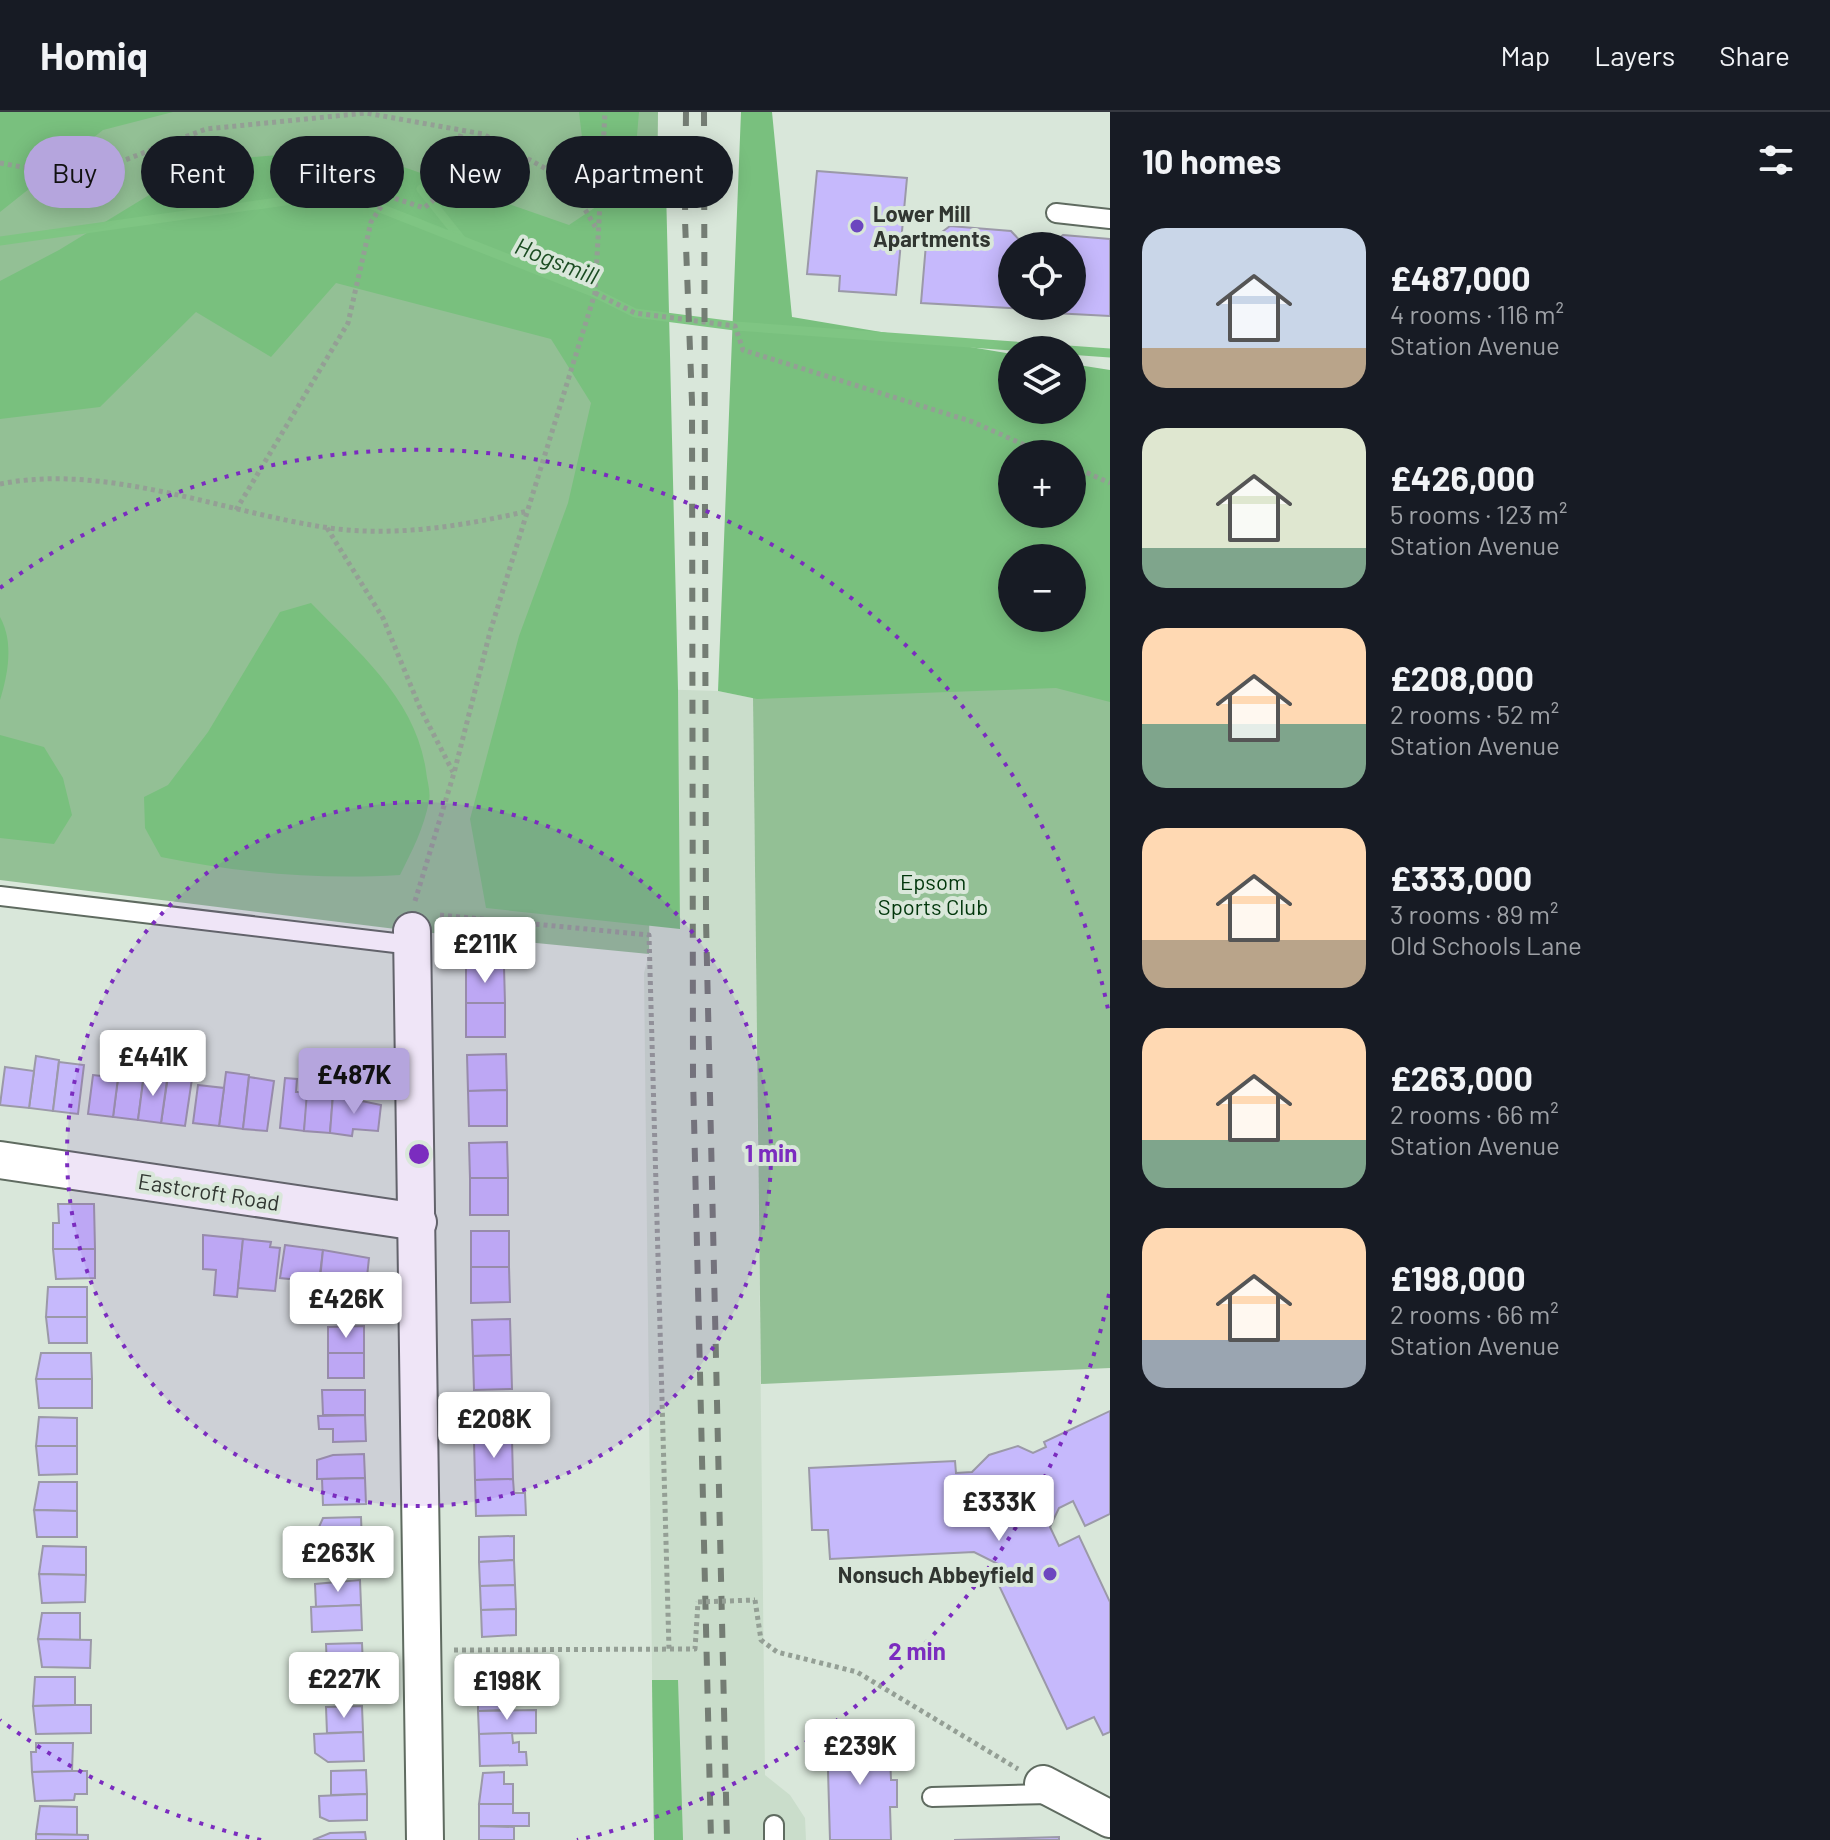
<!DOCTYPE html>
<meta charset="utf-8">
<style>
body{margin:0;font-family:Barlow,sans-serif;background:#20242c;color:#f1f3f6;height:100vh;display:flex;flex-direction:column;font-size:30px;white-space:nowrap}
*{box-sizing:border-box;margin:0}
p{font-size:26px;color:#9ea1a6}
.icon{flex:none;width:44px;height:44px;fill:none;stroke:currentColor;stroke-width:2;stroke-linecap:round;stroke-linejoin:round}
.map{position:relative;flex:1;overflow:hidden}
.sheet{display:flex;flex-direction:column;background:#171b24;width:720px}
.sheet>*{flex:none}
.hud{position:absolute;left:24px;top:24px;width:760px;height:72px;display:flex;gap:16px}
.fabs{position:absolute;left:998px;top:120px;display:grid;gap:16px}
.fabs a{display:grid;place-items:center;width:88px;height:88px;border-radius:50%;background:#171b24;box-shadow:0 4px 20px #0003;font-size:40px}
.price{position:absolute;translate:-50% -68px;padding:0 18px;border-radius:8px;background:#fff;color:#222;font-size:26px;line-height:52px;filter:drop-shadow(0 2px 4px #0008)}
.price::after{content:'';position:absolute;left:50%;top:48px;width:24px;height:18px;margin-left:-12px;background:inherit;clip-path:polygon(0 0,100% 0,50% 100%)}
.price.on{background:#b5a5dd;color:#111}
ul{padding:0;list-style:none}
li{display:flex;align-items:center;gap:24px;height:200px;padding:0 32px}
li span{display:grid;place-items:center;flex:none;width:224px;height:160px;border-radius:24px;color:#555}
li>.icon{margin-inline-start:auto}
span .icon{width:96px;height:96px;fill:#fffc;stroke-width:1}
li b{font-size:34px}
h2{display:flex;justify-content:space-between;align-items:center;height:96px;padding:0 32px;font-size:34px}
.tag{padding:0 28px;border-radius:36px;background:#171b24;box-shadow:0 4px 20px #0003;font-size:28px;line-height:72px}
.tag.on{background:#b5a5dd;color:#111}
header{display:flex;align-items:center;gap:48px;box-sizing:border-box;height:112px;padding:0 40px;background:#171b24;border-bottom:2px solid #363941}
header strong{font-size:38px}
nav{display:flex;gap:44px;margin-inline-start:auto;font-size:28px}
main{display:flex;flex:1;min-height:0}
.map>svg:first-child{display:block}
.built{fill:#caddcb}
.green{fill:#93c095}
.forest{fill:#79c07e;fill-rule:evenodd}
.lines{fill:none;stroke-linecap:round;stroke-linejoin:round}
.stream{stroke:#7fc583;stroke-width:9}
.building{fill:#c6b9fc;stroke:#9b99a8;stroke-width:2}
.service-casing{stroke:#5f6b60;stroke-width:22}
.minor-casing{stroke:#5f6b60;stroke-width:40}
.path{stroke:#949f95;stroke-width:5;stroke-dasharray:4 4;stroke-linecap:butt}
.service{stroke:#fff;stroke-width:18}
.minor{stroke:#fff;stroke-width:36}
.rail{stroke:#747d74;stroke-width:6;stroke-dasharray:14 14;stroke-linecap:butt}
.path-bridge{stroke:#949f95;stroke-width:5;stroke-dasharray:4 4;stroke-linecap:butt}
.ring{fill:none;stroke:#7b2cbf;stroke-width:4;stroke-dasharray:4 8}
.poi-dot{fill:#6c46bf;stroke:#d9e7da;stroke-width:3}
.labels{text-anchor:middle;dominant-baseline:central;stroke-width:8;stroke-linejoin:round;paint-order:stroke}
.poi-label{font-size:22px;font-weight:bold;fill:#313631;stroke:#d9e7da;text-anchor:start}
.park-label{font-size:22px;fill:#01360b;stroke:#d9e7da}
.street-label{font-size:22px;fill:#313631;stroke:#d9e7da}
.water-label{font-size:24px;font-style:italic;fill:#1b4c22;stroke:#d9e7da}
.centre{fill:#7b2cbf;stroke:#d9e7da;stroke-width:4}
.ring-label{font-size:24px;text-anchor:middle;font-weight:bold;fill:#7b2cbf;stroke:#d9e7da;stroke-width:8;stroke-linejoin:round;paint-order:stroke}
</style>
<header>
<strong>Homiq</strong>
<nav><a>Map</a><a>Layers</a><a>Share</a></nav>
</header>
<main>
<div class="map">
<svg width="1110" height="1728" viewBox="0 0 1110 1728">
<rect width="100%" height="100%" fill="#d9e7da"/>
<!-- built -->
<polygon class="built" points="652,577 718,579 753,586 765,1663 790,1683 805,1706 806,1728 654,1728 644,861 649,842"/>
<!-- green -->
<g class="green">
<polygon points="0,0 658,0 649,842 412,819 0,768"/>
<polygon points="1057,572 1110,586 1110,1256 761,1272 753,586"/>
</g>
<!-- forest -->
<g class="forest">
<polygon points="0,0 173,0 103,18 0,100"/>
<polygon points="579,0 639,0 635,47 587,67"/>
<path d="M741,0h31l20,205 220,37v56h60v-46l38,6v332l-54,-14 -299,11 -39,-8zM1072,342v60h-60v-60zM1072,446v60h-60v-60z"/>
<polygon points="352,37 569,113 642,64 666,76 678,577 680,817 486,796 470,707 519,524 568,391 591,291 551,227 336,171 271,245 196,200 100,295 0,307 0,169 59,138 205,49"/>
<path d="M311,491c47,49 105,96 115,168 1,10 5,21 3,30 -5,27 -17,50 -29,74 -81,5 -160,-2 -239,-18l-16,-29 -1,-31 24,-12 40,-53 72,-120z"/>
<path d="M0,505c14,25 8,57 0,83z"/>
<polygon points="0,623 44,635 63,666 72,703 54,732 0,726"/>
<polygon points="652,1568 678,1568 683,1728 654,1728"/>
</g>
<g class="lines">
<!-- stream -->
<g class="stream">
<polyline points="421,77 461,127"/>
<polyline points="0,129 342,81 595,181 635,201 735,214 1110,241"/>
</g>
</g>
<!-- building -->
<g class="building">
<polygon points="817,59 907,66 896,183 839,179 840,164 807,162"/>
<polygon points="950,114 1011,119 1025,134 1012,134 1012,194 1025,197 921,191 926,132"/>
<polygon points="1063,123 1110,127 1110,204 1034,200 1034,194 1072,194 1072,134 1049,134"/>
<polygon points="466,855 504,855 505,891 466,891"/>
<rect x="466" y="891" width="39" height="34"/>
<polygon points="506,942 507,978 468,979 467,943"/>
<polygon points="36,944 59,948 53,999 29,996"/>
<polygon points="59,950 84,953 78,1002 53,999"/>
<polygon points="120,951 145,954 138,1008 113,1005"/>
<polygon points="5,955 34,959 29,996 0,993"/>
<polygon points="169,957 193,960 185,1014 161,1011"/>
<polygon points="153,959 168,961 161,1011 138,1008 143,970 151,971"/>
<polygon points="226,960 249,963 243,1017 219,1014"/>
<polygon points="93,963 118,966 113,1005 88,1002"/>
<polygon points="249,965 274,969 267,1019 243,1017"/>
<polygon points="285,966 297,967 296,980 308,980 304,1019 280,1016"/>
<polygon points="308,967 334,969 330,1021 304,1019"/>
<polygon points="198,973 224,976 219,1014 193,1011"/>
<polygon points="507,978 507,1014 469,1014 468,979"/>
<polygon points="333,983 381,993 378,1019 353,1017 352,1024 330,1021"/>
<polygon points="507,1030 508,1066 470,1066 469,1031"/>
<rect x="470" y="1066" width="38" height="37"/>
<polygon points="58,1092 94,1092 95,1137 53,1137 53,1111 59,1111"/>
<rect x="471" y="1119" width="38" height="36"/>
<polygon points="203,1123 243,1127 237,1185 214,1183 216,1158 203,1157"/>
<polygon points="243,1127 271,1130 270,1135 280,1136 275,1179 238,1176"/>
<polygon points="285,1133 323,1138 319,1170 280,1166"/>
<polygon points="53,1137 95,1137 95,1166 56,1167"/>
<polygon points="323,1138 369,1146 367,1165 373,1166 371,1183 319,1177"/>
<polygon points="471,1155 509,1155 510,1190 471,1191"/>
<polygon points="48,1175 87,1175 87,1205 46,1205"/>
<polygon points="46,1205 87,1205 87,1231 49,1231"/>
<polygon points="510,1207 511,1243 473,1244 472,1208"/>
<polygon points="364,1214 364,1241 328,1241 328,1215"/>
<polygon points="41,1241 91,1241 92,1267 36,1267"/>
<rect x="328" y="1241" width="36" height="25"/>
<polygon points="511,1243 512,1277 474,1278 473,1244"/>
<polygon points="36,1267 92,1267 92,1296 39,1296"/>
<polygon points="322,1278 365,1278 365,1303 323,1303"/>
<polygon points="511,1294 512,1328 474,1329 474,1295"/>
<polygon points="1110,1299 1110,1402 1085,1414 1073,1389 1059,1396 1050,1415 1059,1434 1079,1424 1110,1490 1110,1620 1103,1623 1094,1605 1067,1617 995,1465 1010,1458 974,1440 830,1447 828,1418 812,1418 809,1356 955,1349 956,1361 972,1360 989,1343 1018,1334 1033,1341 1046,1335 1044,1330"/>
<polygon points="365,1303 366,1329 333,1330 333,1317 319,1317 318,1304"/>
<polygon points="39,1305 77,1306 77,1334 36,1334"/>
<polygon points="512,1328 513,1367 475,1368 474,1329"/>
<polygon points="36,1334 77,1334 77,1362 39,1363"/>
<polygon points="364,1342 365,1366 317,1367 317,1348 333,1343"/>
<polygon points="365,1366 366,1392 323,1393 322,1367"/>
<polygon points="513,1367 514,1381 525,1381 526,1403 476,1404 475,1368"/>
<polygon points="39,1370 77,1370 77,1399 34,1398"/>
<polygon points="34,1398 77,1399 77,1425 37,1425"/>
<polygon points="361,1405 362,1430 312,1432 311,1415 319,1415 323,1406"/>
<polygon points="514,1424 514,1448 479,1450 479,1425"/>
<polygon points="362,1430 363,1456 331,1457 312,1451 312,1432"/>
<polygon points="43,1434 86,1435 86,1463 39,1462"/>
<polygon points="514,1448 515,1473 480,1474 479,1450"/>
<polygon points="39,1462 86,1463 85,1490 42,1491"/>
<polygon points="360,1468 361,1493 316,1495 315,1472"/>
<polygon points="515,1473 516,1497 481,1498 480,1474"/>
<polygon points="361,1493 362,1518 312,1520 311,1495"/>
<polygon points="516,1497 516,1523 482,1525 481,1498"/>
<polygon points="42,1501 80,1501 80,1528 38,1527"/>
<polygon points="38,1527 91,1528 90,1556 42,1555"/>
<polygon points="362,1531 363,1555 327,1556 326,1532"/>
<polygon points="527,1544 527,1577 478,1578 478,1545"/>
<polygon points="363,1555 363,1583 327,1584 327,1579 319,1579 318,1557"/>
<polygon points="35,1565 75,1565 75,1593 33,1594"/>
<polygon points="511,1577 511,1598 478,1599 478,1578"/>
<polygon points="75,1593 91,1593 91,1621 36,1622 33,1594"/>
<polygon points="362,1594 363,1620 327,1621 326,1595"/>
<polygon points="536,1598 536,1621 479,1622 478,1599"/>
<polygon points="363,1620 364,1649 328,1650 315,1641 314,1622"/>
<polygon points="512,1621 513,1631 519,1630 519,1640 526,1640 527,1653 480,1654 479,1622"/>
<polygon points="889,1622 891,1668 897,1668 897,1695 890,1695 891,1728 830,1728 827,1624"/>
<polygon points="36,1631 73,1631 72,1659 32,1660 31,1640 36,1640"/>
<polygon points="366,1658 367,1682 331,1683 331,1659"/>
<polygon points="72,1659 87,1659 87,1682 75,1682 74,1688 35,1689 32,1660"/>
<polygon points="504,1660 504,1672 513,1672 513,1692 479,1692 483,1661"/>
<polygon points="367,1682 367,1708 329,1709 320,1705 319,1684"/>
<polygon points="479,1692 513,1692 513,1701 529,1701 529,1714 479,1714"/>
<polygon points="40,1694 77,1695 77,1723 36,1722"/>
<polygon points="479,1714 514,1715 514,1728 479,1728"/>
<polygon points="365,1720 366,1728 313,1728 330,1721"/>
<polygon points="36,1722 88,1723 88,1728 36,1728"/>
<polygon points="1059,1725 1059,1728 954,1728"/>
</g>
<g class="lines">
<!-- service casing -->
<g class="service-casing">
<g id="service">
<polyline points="1056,101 1110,107"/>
<polyline points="0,784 412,833"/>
<polyline points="932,1685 1050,1682"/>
<polyline points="774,1713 774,1728"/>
</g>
</g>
<!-- minor casing -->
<g class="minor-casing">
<g id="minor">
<polyline points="412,819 425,1728"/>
<polyline points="0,1048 418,1110"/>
<polyline points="1043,1672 1110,1707"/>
</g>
</g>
<!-- path -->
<g class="path">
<polyline points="0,51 22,55 104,56 206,17 366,1 483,22 568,69 596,116"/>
<polyline points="595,181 635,201 735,214 743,238 973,310 1045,342"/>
<polyline points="1072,354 1110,371"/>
<path d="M0,372c104,-21 221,27 323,43 68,11 140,-1 205,-16"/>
<polyline points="236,398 348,211 371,110 388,84 424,96 442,81 462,19"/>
<polyline points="327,416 383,506 420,596 453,660"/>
<polyline points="415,789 454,661 490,520 595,181 605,0"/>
<polyline points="440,803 649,823 669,1537"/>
<polyline points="755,1488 761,1528 777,1540 857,1560 1018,1657"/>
<polyline points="454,1538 695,1537 698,1490"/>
</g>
<!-- service -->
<use href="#service" class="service"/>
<!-- minor -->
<use href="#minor" class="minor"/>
<!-- rail -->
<g class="rail">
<polyline points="686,0 685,108 692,290 693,964 711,1728"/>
<polyline points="704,0 706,808 727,1728"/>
</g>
<!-- path-bridge -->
<polyline class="path-bridge" points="698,1490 755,1488"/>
</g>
<!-- distance rings -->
<circle cx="419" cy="1042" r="352" fill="#7b2cbf" fill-opacity=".12"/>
<g class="ring">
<circle cx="419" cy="1042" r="352"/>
<path d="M1109 1182A704 704 0 0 1 577 1728M261 1728A704 704 0 0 1 0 1608M0 476A704 704 0 0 1 1109 902"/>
</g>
<!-- markers -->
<g class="poi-dot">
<circle cx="857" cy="114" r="8"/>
<circle cx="1050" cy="1462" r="8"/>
</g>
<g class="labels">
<!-- poi labels -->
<g class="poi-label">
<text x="873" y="101">Lower Mill<tspan x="873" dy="25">Apartments</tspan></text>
<text x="1034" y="1462" text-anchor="end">Nonsuch Abbeyfield</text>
</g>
<!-- park labels -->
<g class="park-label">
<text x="933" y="769">Epsom<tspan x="933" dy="25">Sports Club</tspan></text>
</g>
<!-- street labels -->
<g class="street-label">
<text transform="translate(209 1079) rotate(9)">Eastcroft Road</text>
</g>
<!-- water labels -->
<g class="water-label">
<text transform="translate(557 148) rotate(22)">Hogsmill</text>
</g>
</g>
<circle cx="419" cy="1042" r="12" class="centre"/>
<g class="ring-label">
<text x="771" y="1050">1 min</text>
<text x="917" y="1548">2 min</text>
</g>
</svg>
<div class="fabs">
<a><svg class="icon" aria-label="locate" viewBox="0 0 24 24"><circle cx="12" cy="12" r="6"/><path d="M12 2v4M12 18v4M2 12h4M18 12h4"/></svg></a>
<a><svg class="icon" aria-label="layers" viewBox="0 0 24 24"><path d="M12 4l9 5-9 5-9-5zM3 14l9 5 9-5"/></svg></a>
<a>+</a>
<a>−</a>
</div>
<b class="price" style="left:485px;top:873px">£211K</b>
<b class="price" style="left:153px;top:986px">£441K</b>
<b class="price on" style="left:354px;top:1004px">£487K</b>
<b class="price" style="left:346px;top:1228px">£426K</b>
<b class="price" style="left:494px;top:1348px">£208K</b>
<b class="price" style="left:999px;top:1431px">£333K</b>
<b class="price" style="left:338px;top:1482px">£263K</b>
<b class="price" style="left:344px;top:1608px">£227K</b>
<b class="price" style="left:507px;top:1610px">£198K</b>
<b class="price" style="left:860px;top:1675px">£239K</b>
<div class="hud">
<a class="tag on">Buy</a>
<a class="tag">Rent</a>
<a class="tag">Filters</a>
<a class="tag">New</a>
<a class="tag">Apartment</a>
</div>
</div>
<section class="sheet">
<h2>10 homes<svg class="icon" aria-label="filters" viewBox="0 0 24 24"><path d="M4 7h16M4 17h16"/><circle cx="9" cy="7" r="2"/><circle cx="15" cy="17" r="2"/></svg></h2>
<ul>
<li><span style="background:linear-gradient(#c9d6e8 75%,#b9a48a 0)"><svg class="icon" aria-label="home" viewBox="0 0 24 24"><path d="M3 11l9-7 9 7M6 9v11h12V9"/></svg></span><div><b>£487,000</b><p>4 rooms · 116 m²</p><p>Station Avenue</p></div></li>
<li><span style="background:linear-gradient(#dfe7d0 75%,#7fa58c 0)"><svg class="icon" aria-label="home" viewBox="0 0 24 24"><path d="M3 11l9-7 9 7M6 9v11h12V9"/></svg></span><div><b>£426,000</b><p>5 rooms · 123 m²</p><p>Station Avenue</p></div></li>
<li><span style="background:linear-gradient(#ffd9b3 60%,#7fa58c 0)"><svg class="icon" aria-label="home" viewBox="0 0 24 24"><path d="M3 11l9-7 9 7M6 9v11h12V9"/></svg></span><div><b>£208,000</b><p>2 rooms · 52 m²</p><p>Station Avenue</p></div></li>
<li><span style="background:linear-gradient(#ffd9b3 70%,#b9a48a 0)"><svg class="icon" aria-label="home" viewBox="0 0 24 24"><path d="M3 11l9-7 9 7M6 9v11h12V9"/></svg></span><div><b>£333,000</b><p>3 rooms · 89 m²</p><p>Old Schools Lane</p></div></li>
<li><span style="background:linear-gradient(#ffd9b3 70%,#7fa58c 0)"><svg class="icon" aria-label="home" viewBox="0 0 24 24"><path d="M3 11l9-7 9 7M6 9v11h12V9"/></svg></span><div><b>£263,000</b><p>2 rooms · 66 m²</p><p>Station Avenue</p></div></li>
<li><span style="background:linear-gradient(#ffd9b3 70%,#9aa5b1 0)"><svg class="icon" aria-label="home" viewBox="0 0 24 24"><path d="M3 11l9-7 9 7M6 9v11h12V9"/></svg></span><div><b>£198,000</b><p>2 rooms · 66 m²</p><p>Station Avenue</p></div></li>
</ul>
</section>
</main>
